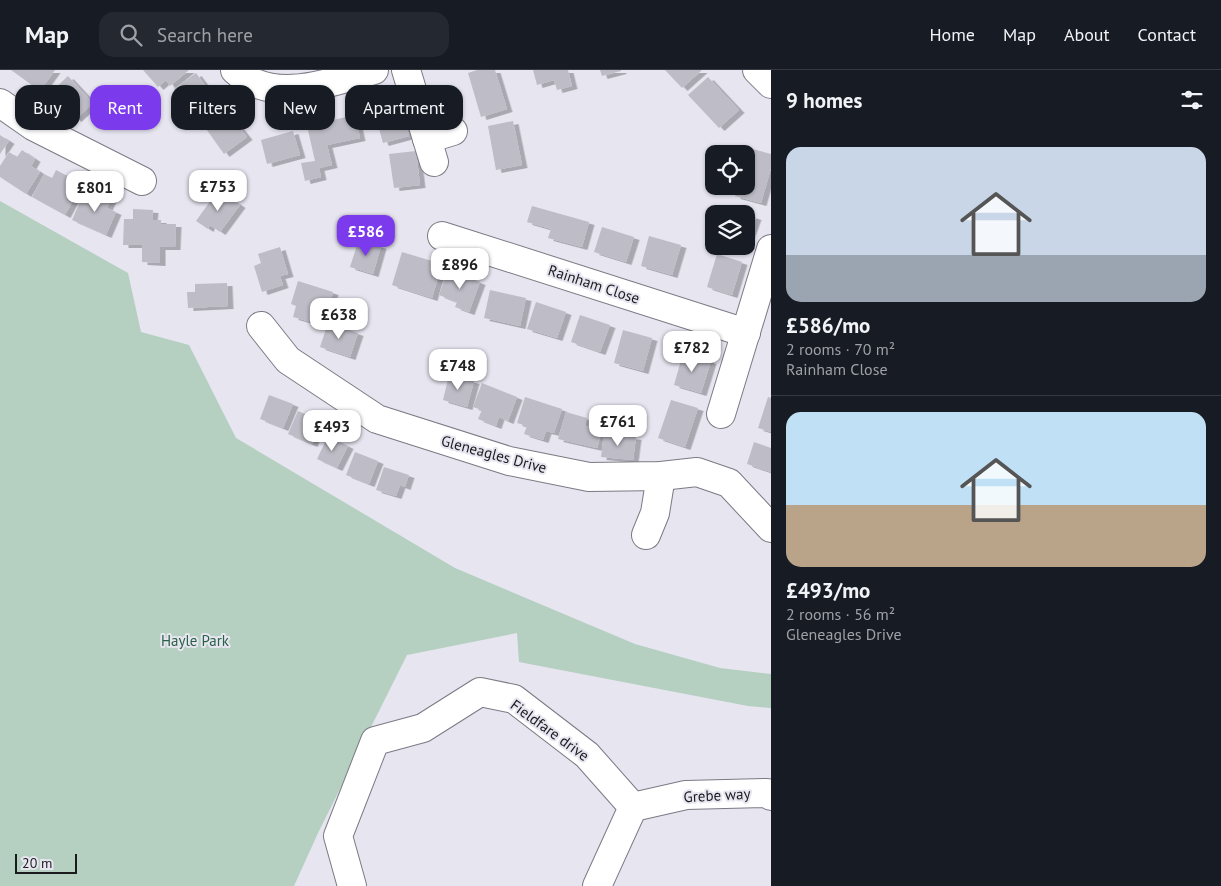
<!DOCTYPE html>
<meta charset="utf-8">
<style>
body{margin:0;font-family:"PT Sans",sans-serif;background:#242831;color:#f1f3f6;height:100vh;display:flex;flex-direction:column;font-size:19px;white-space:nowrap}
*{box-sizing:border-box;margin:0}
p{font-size:16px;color:#9ea1a6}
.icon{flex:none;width:28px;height:28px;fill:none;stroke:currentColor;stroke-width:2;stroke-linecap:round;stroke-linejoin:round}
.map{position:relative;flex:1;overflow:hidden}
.panel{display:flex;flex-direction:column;background:#171b24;width:450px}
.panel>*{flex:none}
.hud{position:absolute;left:15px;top:15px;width:475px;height:45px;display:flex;gap:10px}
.tools{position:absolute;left:705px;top:75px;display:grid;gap:10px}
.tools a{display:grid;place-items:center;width:50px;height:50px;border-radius:10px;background:#171b24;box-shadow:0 1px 4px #0004;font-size:25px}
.scale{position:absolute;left:15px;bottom:12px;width:62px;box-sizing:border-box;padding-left:5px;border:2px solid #1b1b1e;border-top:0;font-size:14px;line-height:18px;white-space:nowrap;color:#1b1b1e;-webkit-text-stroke:4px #e6e5f0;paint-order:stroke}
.price{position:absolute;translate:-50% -42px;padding:0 11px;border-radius:10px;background:#fff;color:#222;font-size:16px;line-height:32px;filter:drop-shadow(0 1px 2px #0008)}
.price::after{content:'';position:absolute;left:50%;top:30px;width:15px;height:11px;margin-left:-8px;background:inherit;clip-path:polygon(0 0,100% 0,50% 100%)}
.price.current{background:#7c3aed;color:#fff}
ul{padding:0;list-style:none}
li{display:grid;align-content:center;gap:10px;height:265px;padding:0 15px}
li+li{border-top:1px solid #363941}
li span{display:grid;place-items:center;height:155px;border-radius:15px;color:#555}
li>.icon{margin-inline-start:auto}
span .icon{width:90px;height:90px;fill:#fffc;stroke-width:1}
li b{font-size:21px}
h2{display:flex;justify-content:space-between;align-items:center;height:60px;padding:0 15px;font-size:21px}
.tag{padding:0 18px;border-radius:15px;background:#171b24;box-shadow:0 1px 4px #0004;font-size:18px;line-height:45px}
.tag.current{background:#7c3aed;color:#fff}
header{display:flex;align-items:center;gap:30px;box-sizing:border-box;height:70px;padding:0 25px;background:#171b24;border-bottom:1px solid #363941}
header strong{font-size:24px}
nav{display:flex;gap:28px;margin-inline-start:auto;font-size:18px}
.search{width:350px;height:45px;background:#242831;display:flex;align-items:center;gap:12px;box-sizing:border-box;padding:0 18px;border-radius:15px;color:#9ea1a6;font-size:19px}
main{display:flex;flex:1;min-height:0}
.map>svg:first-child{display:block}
.green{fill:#b5cfc0}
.building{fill:#bebdc7;filter:url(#shadow)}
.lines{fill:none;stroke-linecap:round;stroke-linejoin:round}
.minor-casing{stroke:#7b7a84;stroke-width:30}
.minor{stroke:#fff;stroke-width:28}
.labels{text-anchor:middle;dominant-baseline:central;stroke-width:4;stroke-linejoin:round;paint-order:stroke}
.street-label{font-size:15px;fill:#1b1b1e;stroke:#e6e5f0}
.park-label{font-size:15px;fill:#296146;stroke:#e6e5f0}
</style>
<header>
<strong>Map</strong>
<div class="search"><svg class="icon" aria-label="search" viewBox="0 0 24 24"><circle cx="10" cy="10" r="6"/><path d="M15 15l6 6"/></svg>Search here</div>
<nav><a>Home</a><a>Map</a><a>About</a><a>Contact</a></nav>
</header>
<main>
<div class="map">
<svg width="771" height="816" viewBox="0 0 771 816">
<defs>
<filter id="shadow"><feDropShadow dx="5.5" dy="3" stdDeviation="0" flood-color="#0004"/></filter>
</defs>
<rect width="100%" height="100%" fill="#e6e5f0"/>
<!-- green -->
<polygon class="green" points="0,131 128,203 141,262 189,275 236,368 455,498 635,574 720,598 771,604 771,638 748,636 519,592 517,563 407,585 318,763 294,816 0,816"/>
<!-- building -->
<g class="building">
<polygon points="11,0 55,0 40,21"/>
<polygon points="143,0 189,0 170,16 166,10 158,17"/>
<polygon points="477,0 495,0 507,39 481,47 468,3"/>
<polygon points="533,0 568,0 572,16 557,20 554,10 537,15"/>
<polygon points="600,0 621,0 621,1 602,6"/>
<polygon points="665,0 702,0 682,18"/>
<polygon points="196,3 216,30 194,46 174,19"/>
<polygon points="68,6 93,33 76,49 65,38 63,41 48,25"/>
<polygon points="708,7 739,40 719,58 688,25"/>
<polygon points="400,33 409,66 383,73 374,41"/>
<polygon points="226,40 247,67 224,84 204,56"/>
<polygon points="355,45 360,68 327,75 332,95 319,98 321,107 305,111 301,93 315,91 307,56"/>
<polygon points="513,51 522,95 496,100 488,56"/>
<polygon points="293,61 300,85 267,94 261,70"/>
<polygon points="0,65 9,71 0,84"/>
<polygon points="749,78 771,84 771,98 761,133 735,126 738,116 746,116 746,86"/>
<polygon points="22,80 35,89 31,96 40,102 26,124 0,107 0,96 9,82 17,87"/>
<polygon points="416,81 420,115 394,118 389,84"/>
<polygon points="56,100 73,109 68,118 77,123 65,145 32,127 44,104 52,108"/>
<polygon points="218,120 240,135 220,162 210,155 208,159 196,151"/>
<polygon points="94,121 111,129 107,138 116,142 106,165 72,150 82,127 90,131"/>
<polygon points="532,136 589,152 582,177 548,168 551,159 527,152"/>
<polygon points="133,139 153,140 152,150 161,150 161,154 176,154 175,177 160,177 160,193 142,192 142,175 123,175 124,149 133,149"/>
<polygon points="732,139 745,144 731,144"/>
<polygon points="746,144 756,147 746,174"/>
<polygon points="602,157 634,167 626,192 594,182"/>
<polygon points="649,166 681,175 672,205 641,196"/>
<polygon points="359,169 381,176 373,204 350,197"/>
<polygon points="280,177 288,204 280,206 283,215 262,222 254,196 261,193 258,184"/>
<polygon points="402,182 442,194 432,228 392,215"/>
<polygon points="717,184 742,192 732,225 707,217"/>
<polygon points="448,200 480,212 469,242 455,237 457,232 439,225"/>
<polygon points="298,211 333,222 325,249 313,245 311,252 293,247 296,236 291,234"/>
<polygon points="227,213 228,236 188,238 187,222 195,222 195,214"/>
<polygon points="490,220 526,228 520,256 484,248"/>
<polygon points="536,232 566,242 557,268 527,259"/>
<polygon points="580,245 610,255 600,282 571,272"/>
<polygon points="328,253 358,263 350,287 320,277"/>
<polygon points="623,260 652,268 643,301 614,293"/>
<polygon points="683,283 711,291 701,323 674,315"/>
<polygon points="449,305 474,311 467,337 443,330"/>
<polygon points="482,313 517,327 508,351 499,347 496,356 478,349 482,340 473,337"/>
<polygon points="269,325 293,334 283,358 260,349"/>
<polygon points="525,327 562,339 554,363 546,361 543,370 524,364 527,356 517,353"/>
<polygon points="768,327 771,328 771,362 758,358"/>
<polygon points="671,330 698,338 685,377 658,368"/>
<polygon points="298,341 321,351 312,374 288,364"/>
<polygon points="566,342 587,348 585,356 602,361 597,378 558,369"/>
<polygon points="604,363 636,367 633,390 601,387"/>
<polygon points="328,366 348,376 337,398 317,389"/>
<polygon points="754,372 771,378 771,402 747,394"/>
<polygon points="355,382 378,391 369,414 346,405"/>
<polygon points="384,397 409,405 405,417 400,415 396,426 376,420"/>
</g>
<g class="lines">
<!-- minor casing -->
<g class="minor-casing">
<g id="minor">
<path d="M235,0c38,36 95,12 139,0"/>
<polyline points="406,0 434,92"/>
<polyline points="757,0 771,14"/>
<polyline points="0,33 33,56 142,111"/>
<polyline points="427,69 453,61"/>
<polyline points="442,166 746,263"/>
<polyline points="261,256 288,290 377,349 509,391 589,407 661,406 697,402 729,413 771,458"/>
<polyline points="721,344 771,179"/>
<polyline points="646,465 655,443 661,406"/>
<polyline points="633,737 686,725 767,723 771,726"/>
<polyline points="352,816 338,766 375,671 423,658 480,622 514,629 587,685 633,737 597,816"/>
</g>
</g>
<!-- minor -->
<use href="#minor" class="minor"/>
</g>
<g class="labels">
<!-- street labels -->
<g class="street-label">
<text transform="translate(594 214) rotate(18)">Rainham Close</text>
<text transform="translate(494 384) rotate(15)">Gleneagles Drive</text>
<text transform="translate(550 660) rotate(36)">Fieldfare drive</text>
<text transform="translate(717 725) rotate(-3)">Grebe way</text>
</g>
<!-- park labels -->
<g class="park-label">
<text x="195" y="570">Hayle Park</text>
</g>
</g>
</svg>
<div class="tools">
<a><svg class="icon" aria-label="locate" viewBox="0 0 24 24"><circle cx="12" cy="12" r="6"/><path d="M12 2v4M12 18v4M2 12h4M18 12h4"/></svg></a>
<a><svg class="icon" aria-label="layers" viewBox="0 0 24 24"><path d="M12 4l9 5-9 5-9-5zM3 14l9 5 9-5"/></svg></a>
</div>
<div class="scale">20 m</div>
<b class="price" style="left:218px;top:142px">£753</b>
<b class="price" style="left:95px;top:143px">£801</b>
<b class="price current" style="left:366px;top:187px">£586</b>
<b class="price" style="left:460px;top:220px">£896</b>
<b class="price" style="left:339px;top:270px">£638</b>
<b class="price" style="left:692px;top:303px">£782</b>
<b class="price" style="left:458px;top:321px">£748</b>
<b class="price" style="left:618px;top:377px">£761</b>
<b class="price" style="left:332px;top:382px">£493</b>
<div class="hud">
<a class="tag">Buy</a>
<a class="tag current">Rent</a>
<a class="tag">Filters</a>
<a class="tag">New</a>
<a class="tag">Apartment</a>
</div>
</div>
<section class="panel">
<h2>9 homes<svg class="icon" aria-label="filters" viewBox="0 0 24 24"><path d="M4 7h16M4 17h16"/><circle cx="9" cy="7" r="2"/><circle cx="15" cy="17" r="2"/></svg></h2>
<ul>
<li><span style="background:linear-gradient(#c9d6e8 70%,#9aa5b1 0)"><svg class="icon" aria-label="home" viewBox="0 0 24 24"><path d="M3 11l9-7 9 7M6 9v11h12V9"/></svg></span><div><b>£586/mo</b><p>2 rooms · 70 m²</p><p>Rainham Close</p></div></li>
<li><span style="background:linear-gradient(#bfe0f5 60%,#b9a48a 0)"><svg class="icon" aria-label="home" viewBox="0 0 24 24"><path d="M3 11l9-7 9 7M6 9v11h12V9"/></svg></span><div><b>£493/mo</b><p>2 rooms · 56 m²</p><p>Gleneagles Drive</p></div></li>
</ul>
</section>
</main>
